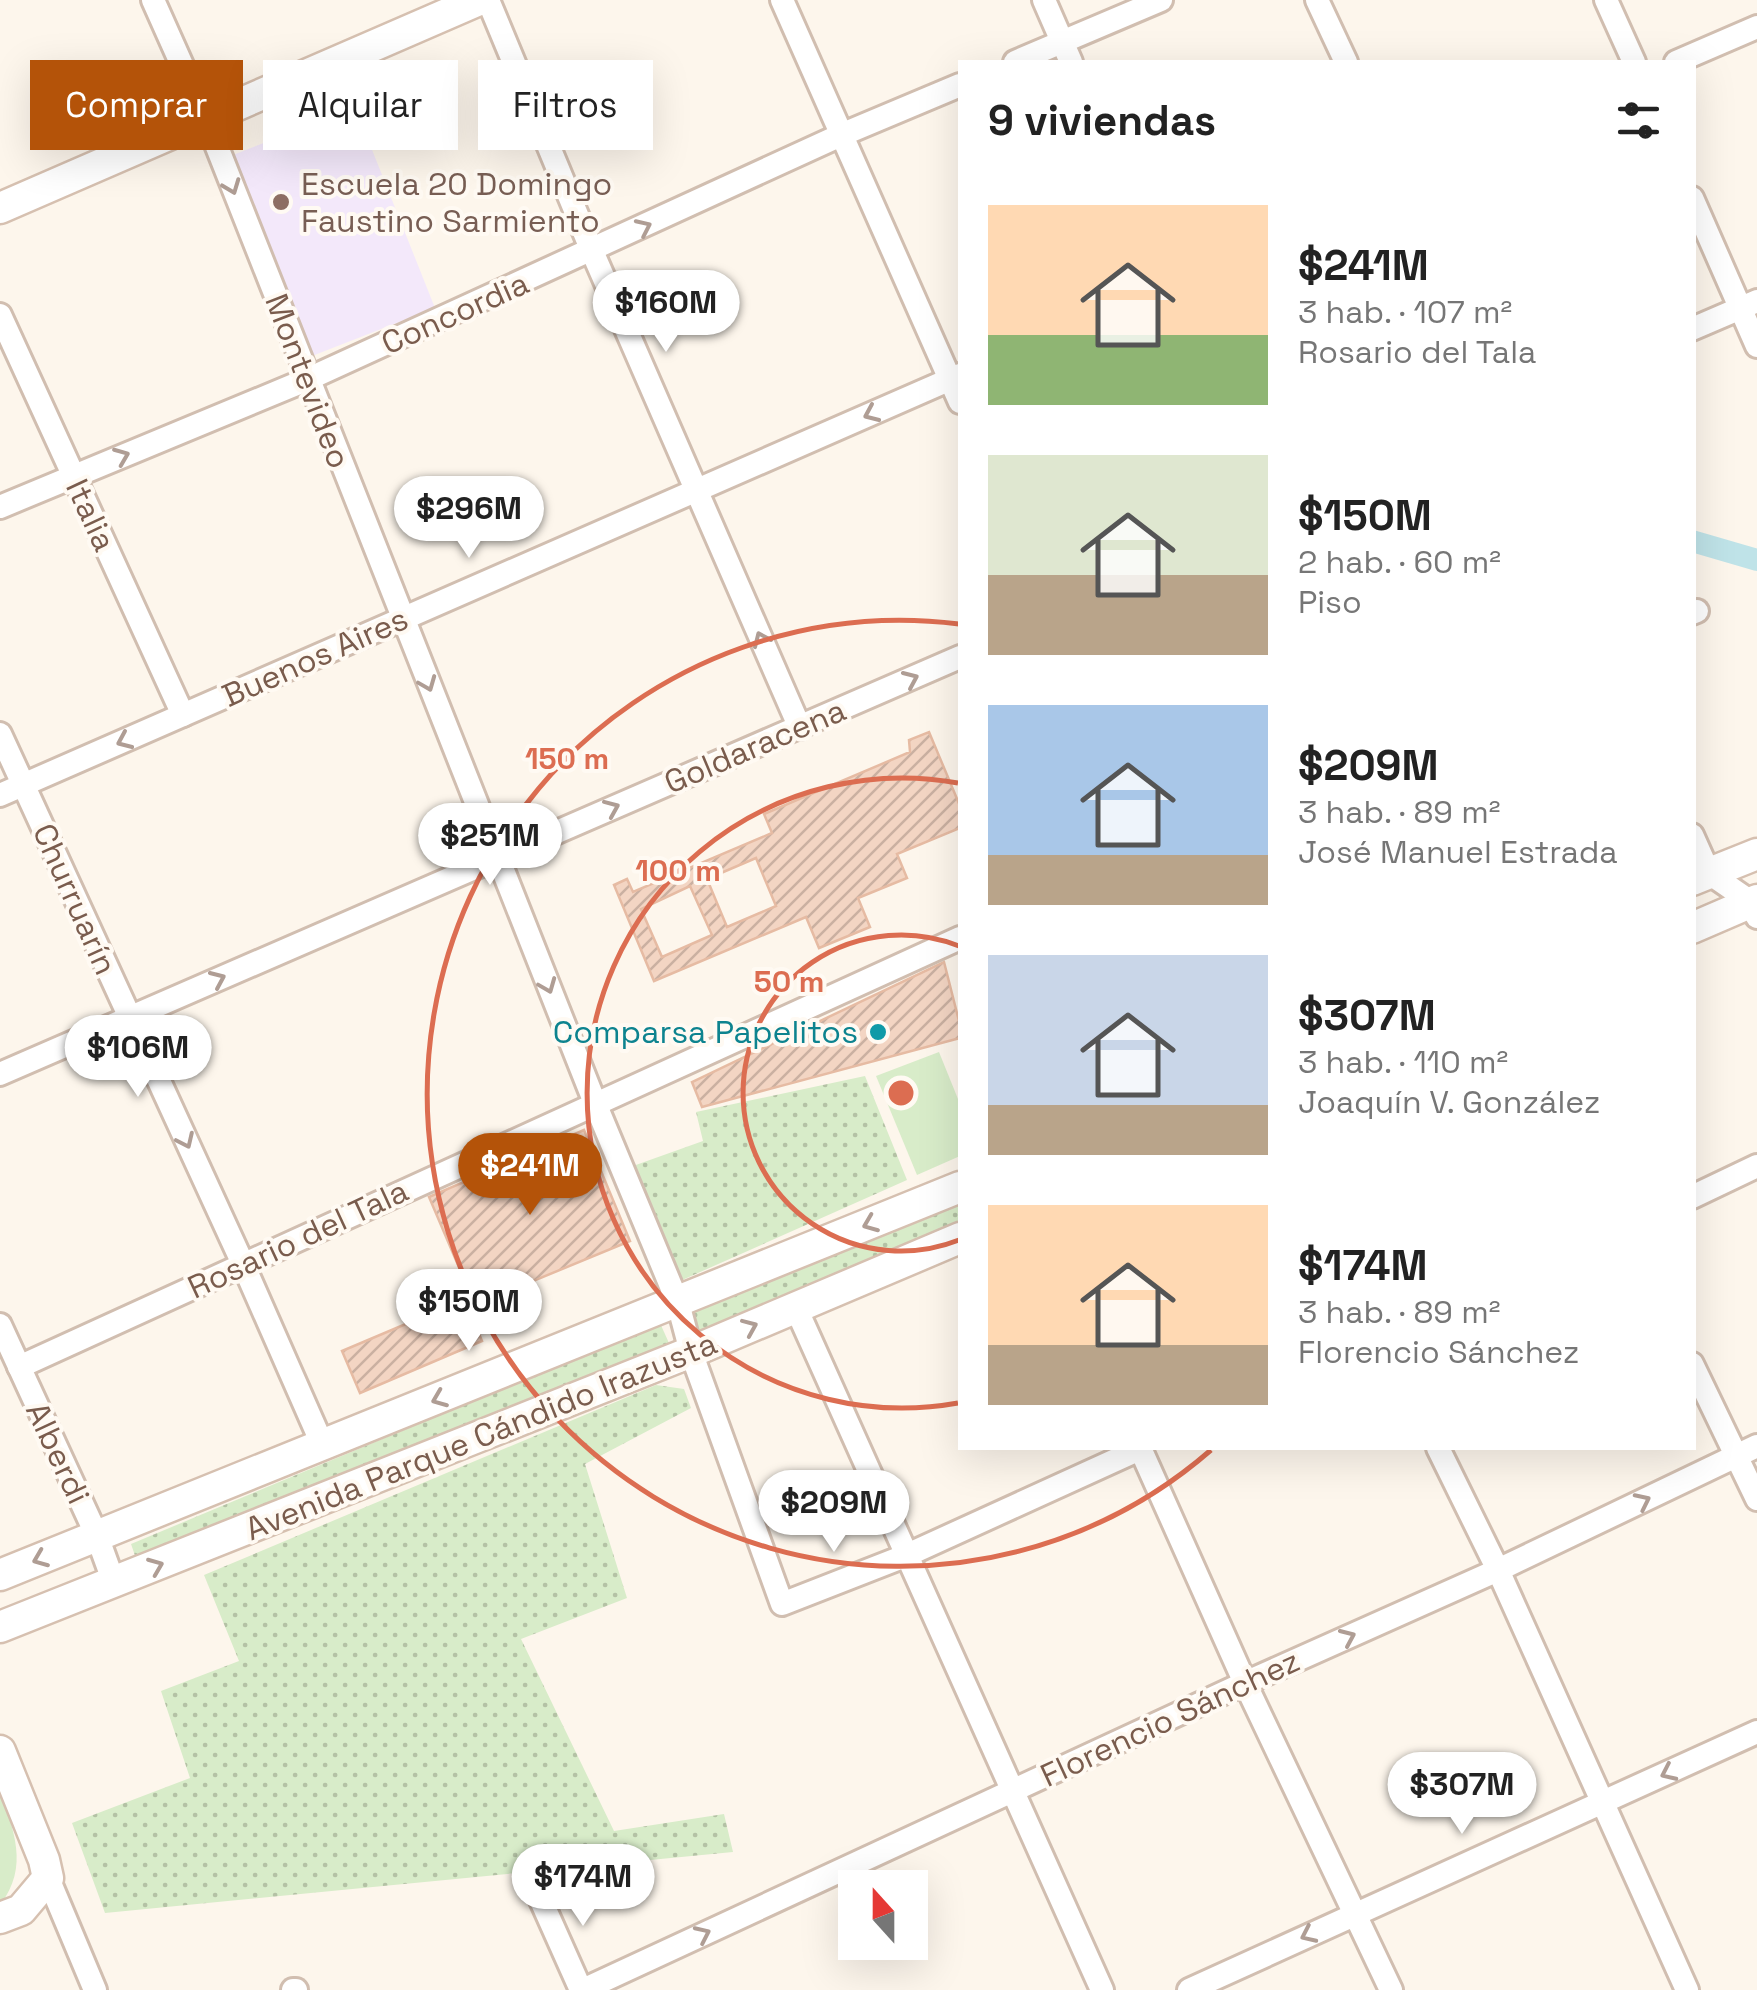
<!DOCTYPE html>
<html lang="es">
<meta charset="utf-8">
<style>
body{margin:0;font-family:"Space Grotesk",sans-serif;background:#f6f6f6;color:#222;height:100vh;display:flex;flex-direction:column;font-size:38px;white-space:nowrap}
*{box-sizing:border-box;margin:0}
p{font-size:32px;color:#767676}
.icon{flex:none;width:55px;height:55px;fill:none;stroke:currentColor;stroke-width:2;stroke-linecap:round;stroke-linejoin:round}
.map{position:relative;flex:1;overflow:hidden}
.details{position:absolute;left:958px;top:60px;width:738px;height:1390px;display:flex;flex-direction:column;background:#fff;border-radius:0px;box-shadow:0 10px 40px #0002}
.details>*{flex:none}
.banner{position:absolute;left:30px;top:60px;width:778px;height:90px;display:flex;gap:20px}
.needle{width:65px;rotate:339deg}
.buttons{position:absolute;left:838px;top:1870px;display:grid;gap:20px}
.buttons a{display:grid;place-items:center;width:90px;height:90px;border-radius:0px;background:#fff;box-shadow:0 10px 40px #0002;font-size:50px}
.price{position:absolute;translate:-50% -85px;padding:0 22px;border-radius:35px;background:#fff;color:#222;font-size:32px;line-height:65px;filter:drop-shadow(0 2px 5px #0008)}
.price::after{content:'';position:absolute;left:50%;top:60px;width:30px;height:22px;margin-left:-15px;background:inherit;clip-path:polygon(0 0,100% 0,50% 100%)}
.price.selected{background:#b45309;color:#fff}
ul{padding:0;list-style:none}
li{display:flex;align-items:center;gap:30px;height:250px;padding:0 30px}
li span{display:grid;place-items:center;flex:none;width:280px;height:200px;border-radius:0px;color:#555}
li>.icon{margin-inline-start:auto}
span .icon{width:120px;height:120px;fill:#fffc;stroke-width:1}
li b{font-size:42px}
h2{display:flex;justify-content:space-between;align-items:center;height:120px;padding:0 30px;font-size:42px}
.chip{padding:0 35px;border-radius:0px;background:#fff;box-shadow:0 10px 40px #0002;font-size:35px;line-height:90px}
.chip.selected{background:#b45309;color:#fff}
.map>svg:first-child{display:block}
.education{fill:#f3e8fa}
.grass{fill:url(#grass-dots)}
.park{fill:#d8ecc9}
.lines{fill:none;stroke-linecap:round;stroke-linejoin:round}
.canal{stroke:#bfe3e8;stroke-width:22}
.building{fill:url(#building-hatch);stroke:#e6bba3;stroke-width:2.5;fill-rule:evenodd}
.minor-casing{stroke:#d1beb0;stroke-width:28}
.secondary-casing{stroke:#d6c0b0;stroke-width:35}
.minor{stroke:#fff;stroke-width:22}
.secondary{stroke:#fff;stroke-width:30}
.oneway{stroke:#af9d94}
.ring{fill:none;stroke:#dc6d51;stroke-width:5}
.education-dot{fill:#8d6e63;stroke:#fffaf3;stroke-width:4}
.culture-dot{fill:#0f9aa8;stroke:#fffaf3;stroke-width:4}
.labels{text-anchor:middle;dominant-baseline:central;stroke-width:8;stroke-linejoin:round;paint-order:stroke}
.education-label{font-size:32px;fill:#785e54;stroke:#fffaf3;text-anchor:start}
.street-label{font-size:32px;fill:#7a5c4d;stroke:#fffaf3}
.culture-label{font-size:32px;fill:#0d838f;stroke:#fffaf3;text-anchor:end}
.centre{fill:#dc6d51;stroke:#fffaf3;stroke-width:5}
.ring-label{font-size:30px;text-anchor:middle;font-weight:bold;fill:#dc6d51;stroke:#fffaf3;stroke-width:8;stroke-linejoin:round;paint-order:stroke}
</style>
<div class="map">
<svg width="1757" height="1990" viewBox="0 0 1757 1990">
<defs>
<pattern id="grass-dots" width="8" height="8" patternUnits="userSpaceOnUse" patternTransform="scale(2.5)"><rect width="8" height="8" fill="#d8ecc9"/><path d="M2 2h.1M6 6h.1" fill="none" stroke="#b4c2a5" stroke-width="1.8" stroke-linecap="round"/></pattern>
<pattern id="building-hatch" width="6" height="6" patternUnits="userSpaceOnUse" patternTransform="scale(2.5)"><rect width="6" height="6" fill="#f3d5c3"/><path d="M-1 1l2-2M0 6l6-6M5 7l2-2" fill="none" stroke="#cab0a1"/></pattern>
</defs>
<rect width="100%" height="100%" fill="#fdf6ec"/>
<!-- education -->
<polygon class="education" points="355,107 435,308 312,356 233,155"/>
<!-- grass -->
<g class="grass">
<polygon points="865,1076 907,1180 680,1281 633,1166 703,1141 696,1112"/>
<polygon points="960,1196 960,1230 702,1339 691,1311"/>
<polygon points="660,1323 673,1352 142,1576 131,1544"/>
<polygon points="656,1385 684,1389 691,1408 585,1464 627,1598 521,1639 614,1831 724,1814 733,1852 105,1913 72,1823 190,1778 161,1691 239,1661 204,1575"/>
</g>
<!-- park -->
<g class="park">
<polygon points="939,1052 960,1104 960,1156 917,1175 876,1076"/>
<path d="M0,1790c13,40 30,76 0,115z"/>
</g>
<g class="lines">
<!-- canal -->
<polyline class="canal" points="1692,541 1757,560"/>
</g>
<!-- building -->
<g class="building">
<path d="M929,732l31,74v22l-63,26 10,24 -49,20 12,29 -51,21 -13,-31 -152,64 -40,-96 13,-6 6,13 139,-59 -8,-19 146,-62 -1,-12zM756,858l20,48 -49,21 -20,-48zM690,886l22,49 -50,22 -21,-48z"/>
<polygon points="944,962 960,1025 960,1038 702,1107 692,1082"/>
<polygon points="584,1130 630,1241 475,1305 429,1197"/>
<polygon points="465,1299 482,1341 360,1393 342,1351"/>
</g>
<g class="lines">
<!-- minor casing -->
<g class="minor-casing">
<g id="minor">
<polyline points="153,0 206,119 595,1103 678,1303 691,1352 782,1604 905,1556 1142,1448"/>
<polyline points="488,0 592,251 800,728"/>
<polyline points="782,0 960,402"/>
<polyline points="1044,0 1071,62"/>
<polyline points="1317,0 1346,62"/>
<polyline points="1606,0 1634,62"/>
<polyline points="1015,62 1161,0"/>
<polyline points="1676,62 1757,27"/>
<polyline points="1692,198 1757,346"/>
<polyline points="0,315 183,715"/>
<polyline points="1692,329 1757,301"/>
<polyline points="0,507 306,380 841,135 960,85"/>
<polyline points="1692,613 1697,611"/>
<polyline points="0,734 243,1264 323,1446"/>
<polyline points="0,795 960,375"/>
<polyline points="1692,835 1709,873 1751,902 1757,917"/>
<polyline points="0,1074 960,657"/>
<polyline points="1692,1197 1757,1166"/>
<polyline points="796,1308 1102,1990"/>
<polyline points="0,1325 97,1536 114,1583"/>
<polyline points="1692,1364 1757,1499"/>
<polyline points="19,1367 960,938"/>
<polyline points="1140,1448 1245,1683 1391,1990"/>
<polyline points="1438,1448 1498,1570 1687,1990"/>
<polyline points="48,1878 95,1990"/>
<polyline points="536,1889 581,1990"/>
<polyline points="293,1990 296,1990"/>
<polyline points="583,1990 1245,1683 1498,1570 1757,1446"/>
<polyline points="1189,1990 1757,1732"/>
</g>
</g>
<!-- secondary casing -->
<g class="secondary-casing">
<g id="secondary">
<polyline points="0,208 479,0"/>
<polyline points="1692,880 1757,854"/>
<polyline points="1692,928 1757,900"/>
<polyline points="0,1575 960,1187"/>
<polyline points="0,1627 691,1352 960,1238"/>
<polyline points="0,1751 44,1860 48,1878 21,1910 0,1918"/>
</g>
</g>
<!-- minor -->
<use href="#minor" class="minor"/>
<!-- secondary -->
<use href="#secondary" class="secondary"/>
</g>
<!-- one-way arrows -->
<defs><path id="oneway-chevron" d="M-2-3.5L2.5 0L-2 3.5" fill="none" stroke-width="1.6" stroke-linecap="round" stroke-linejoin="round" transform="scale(2.5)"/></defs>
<g class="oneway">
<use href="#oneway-chevron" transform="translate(232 187) rotate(69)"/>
<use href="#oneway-chevron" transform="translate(644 227) rotate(-25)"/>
<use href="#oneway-chevron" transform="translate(871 414) rotate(156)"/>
<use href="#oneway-chevron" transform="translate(122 456) rotate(-22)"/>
<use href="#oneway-chevron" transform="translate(761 639) rotate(-114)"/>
<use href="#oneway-chevron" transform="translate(911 679) rotate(-24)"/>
<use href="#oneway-chevron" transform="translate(428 684) rotate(68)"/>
<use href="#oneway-chevron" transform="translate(124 741) rotate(156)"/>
<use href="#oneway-chevron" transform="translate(612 808) rotate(-23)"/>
<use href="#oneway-chevron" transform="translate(218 979) rotate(-24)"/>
<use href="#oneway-chevron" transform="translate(548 986) rotate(68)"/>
<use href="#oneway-chevron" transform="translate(186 1141) rotate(65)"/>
<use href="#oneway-chevron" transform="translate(870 1224) rotate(158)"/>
<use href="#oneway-chevron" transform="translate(750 1327) rotate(-23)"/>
<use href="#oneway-chevron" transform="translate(439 1399) rotate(158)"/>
<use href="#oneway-chevron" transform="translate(1643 1501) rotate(-26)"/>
<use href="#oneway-chevron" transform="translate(40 1559) rotate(158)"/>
<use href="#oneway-chevron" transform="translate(156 1566) rotate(-22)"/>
<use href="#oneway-chevron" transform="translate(1348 1637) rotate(-24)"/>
<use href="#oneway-chevron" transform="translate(1668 1773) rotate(155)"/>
<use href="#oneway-chevron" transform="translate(703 1934) rotate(-25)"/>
<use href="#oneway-chevron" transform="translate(1308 1935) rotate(155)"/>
</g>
<!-- distance rings -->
<g class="ring">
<path d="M959 1240A158 158 0 1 1 959 946"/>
<path d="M958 1403A315 315 0 1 1 958 783"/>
<path d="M1211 1450A473 473 0 1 1 959 624"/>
</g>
<!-- markers -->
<circle class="education-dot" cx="281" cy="202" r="10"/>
<circle class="culture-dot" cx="878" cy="1032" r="10"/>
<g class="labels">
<!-- education labels -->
<g class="education-label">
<text x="301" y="184">Escuela 20 Domingo<tspan x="301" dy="37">Faustino Sarmiento</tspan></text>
</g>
<!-- street labels -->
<g class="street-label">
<text transform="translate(455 313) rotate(-24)">Concordia</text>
<text transform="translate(308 381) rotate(69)">Montevideo</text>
<text transform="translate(91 515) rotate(65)">Italia</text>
<text transform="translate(315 657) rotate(-24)">Buenos Aires</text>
<text transform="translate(755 746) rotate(-23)">Goldaracena</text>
<text transform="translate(75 899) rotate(66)">Churruarín</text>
<text transform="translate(298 1239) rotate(-25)">Rosario del Tala</text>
<text transform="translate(481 1436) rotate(-22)">Avenida Parque Cándido Irazusta</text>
<text transform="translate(58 1453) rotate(65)">Alberdi</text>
<text transform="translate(1170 1718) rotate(-25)">Florencio Sánchez</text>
</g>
<!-- culture labels -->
<g class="culture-label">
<text x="858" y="1032">Comparsa Papelitos</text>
</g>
</g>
<circle cx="901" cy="1093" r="15" class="centre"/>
<g class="ring-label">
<text x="567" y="769">150 m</text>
<text x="678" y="881">100 m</text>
<text x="789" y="992">50 m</text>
</g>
</svg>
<div class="buttons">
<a><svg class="needle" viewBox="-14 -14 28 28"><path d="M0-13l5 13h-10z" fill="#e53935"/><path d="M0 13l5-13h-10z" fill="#767676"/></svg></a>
</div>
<b class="price" style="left:666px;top:355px">$160M</b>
<b class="price" style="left:469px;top:561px">$296M</b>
<b class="price" style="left:490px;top:888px">$251M</b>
<b class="price" style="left:138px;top:1100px">$106M</b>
<b class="price selected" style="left:530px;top:1218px">$241M</b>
<b class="price" style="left:469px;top:1354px">$150M</b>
<b class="price" style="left:834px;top:1555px">$209M</b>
<b class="price" style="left:1462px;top:1837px">$307M</b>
<b class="price" style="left:583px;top:1929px">$174M</b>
<div class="banner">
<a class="chip selected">Comprar</a>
<a class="chip">Alquilar</a>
<a class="chip">Filtros</a>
</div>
<section class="details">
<h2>9 viviendas<svg class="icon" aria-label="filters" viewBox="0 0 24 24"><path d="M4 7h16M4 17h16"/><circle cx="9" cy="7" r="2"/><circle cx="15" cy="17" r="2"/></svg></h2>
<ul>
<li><span style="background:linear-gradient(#ffd9b3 65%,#8fb573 0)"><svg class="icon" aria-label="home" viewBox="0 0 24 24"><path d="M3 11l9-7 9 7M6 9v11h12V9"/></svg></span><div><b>$241M</b><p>3 hab. · 107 m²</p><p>Rosario del Tala</p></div></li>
<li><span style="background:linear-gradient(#dfe7d0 60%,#b9a48a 0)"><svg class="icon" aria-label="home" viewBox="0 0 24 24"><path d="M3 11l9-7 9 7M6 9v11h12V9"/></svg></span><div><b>$150M</b><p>2 hab. · 60 m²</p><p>Piso</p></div></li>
<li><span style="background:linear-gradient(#a9c7e8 75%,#b9a48a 0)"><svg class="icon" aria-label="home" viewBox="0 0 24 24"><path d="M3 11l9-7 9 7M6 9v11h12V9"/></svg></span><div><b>$209M</b><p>3 hab. · 89 m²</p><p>José Manuel Estrada</p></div></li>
<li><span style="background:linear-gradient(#c9d6e8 75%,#b9a48a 0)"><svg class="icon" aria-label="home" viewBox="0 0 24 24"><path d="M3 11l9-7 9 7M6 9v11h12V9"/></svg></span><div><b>$307M</b><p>3 hab. · 110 m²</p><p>Joaquín V. González</p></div></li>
<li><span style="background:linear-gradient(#ffd9b3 70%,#b9a48a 0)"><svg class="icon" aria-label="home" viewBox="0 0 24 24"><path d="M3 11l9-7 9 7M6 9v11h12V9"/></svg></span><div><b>$174M</b><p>3 hab. · 89 m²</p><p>Florencio Sánchez</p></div></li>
</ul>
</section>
</div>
